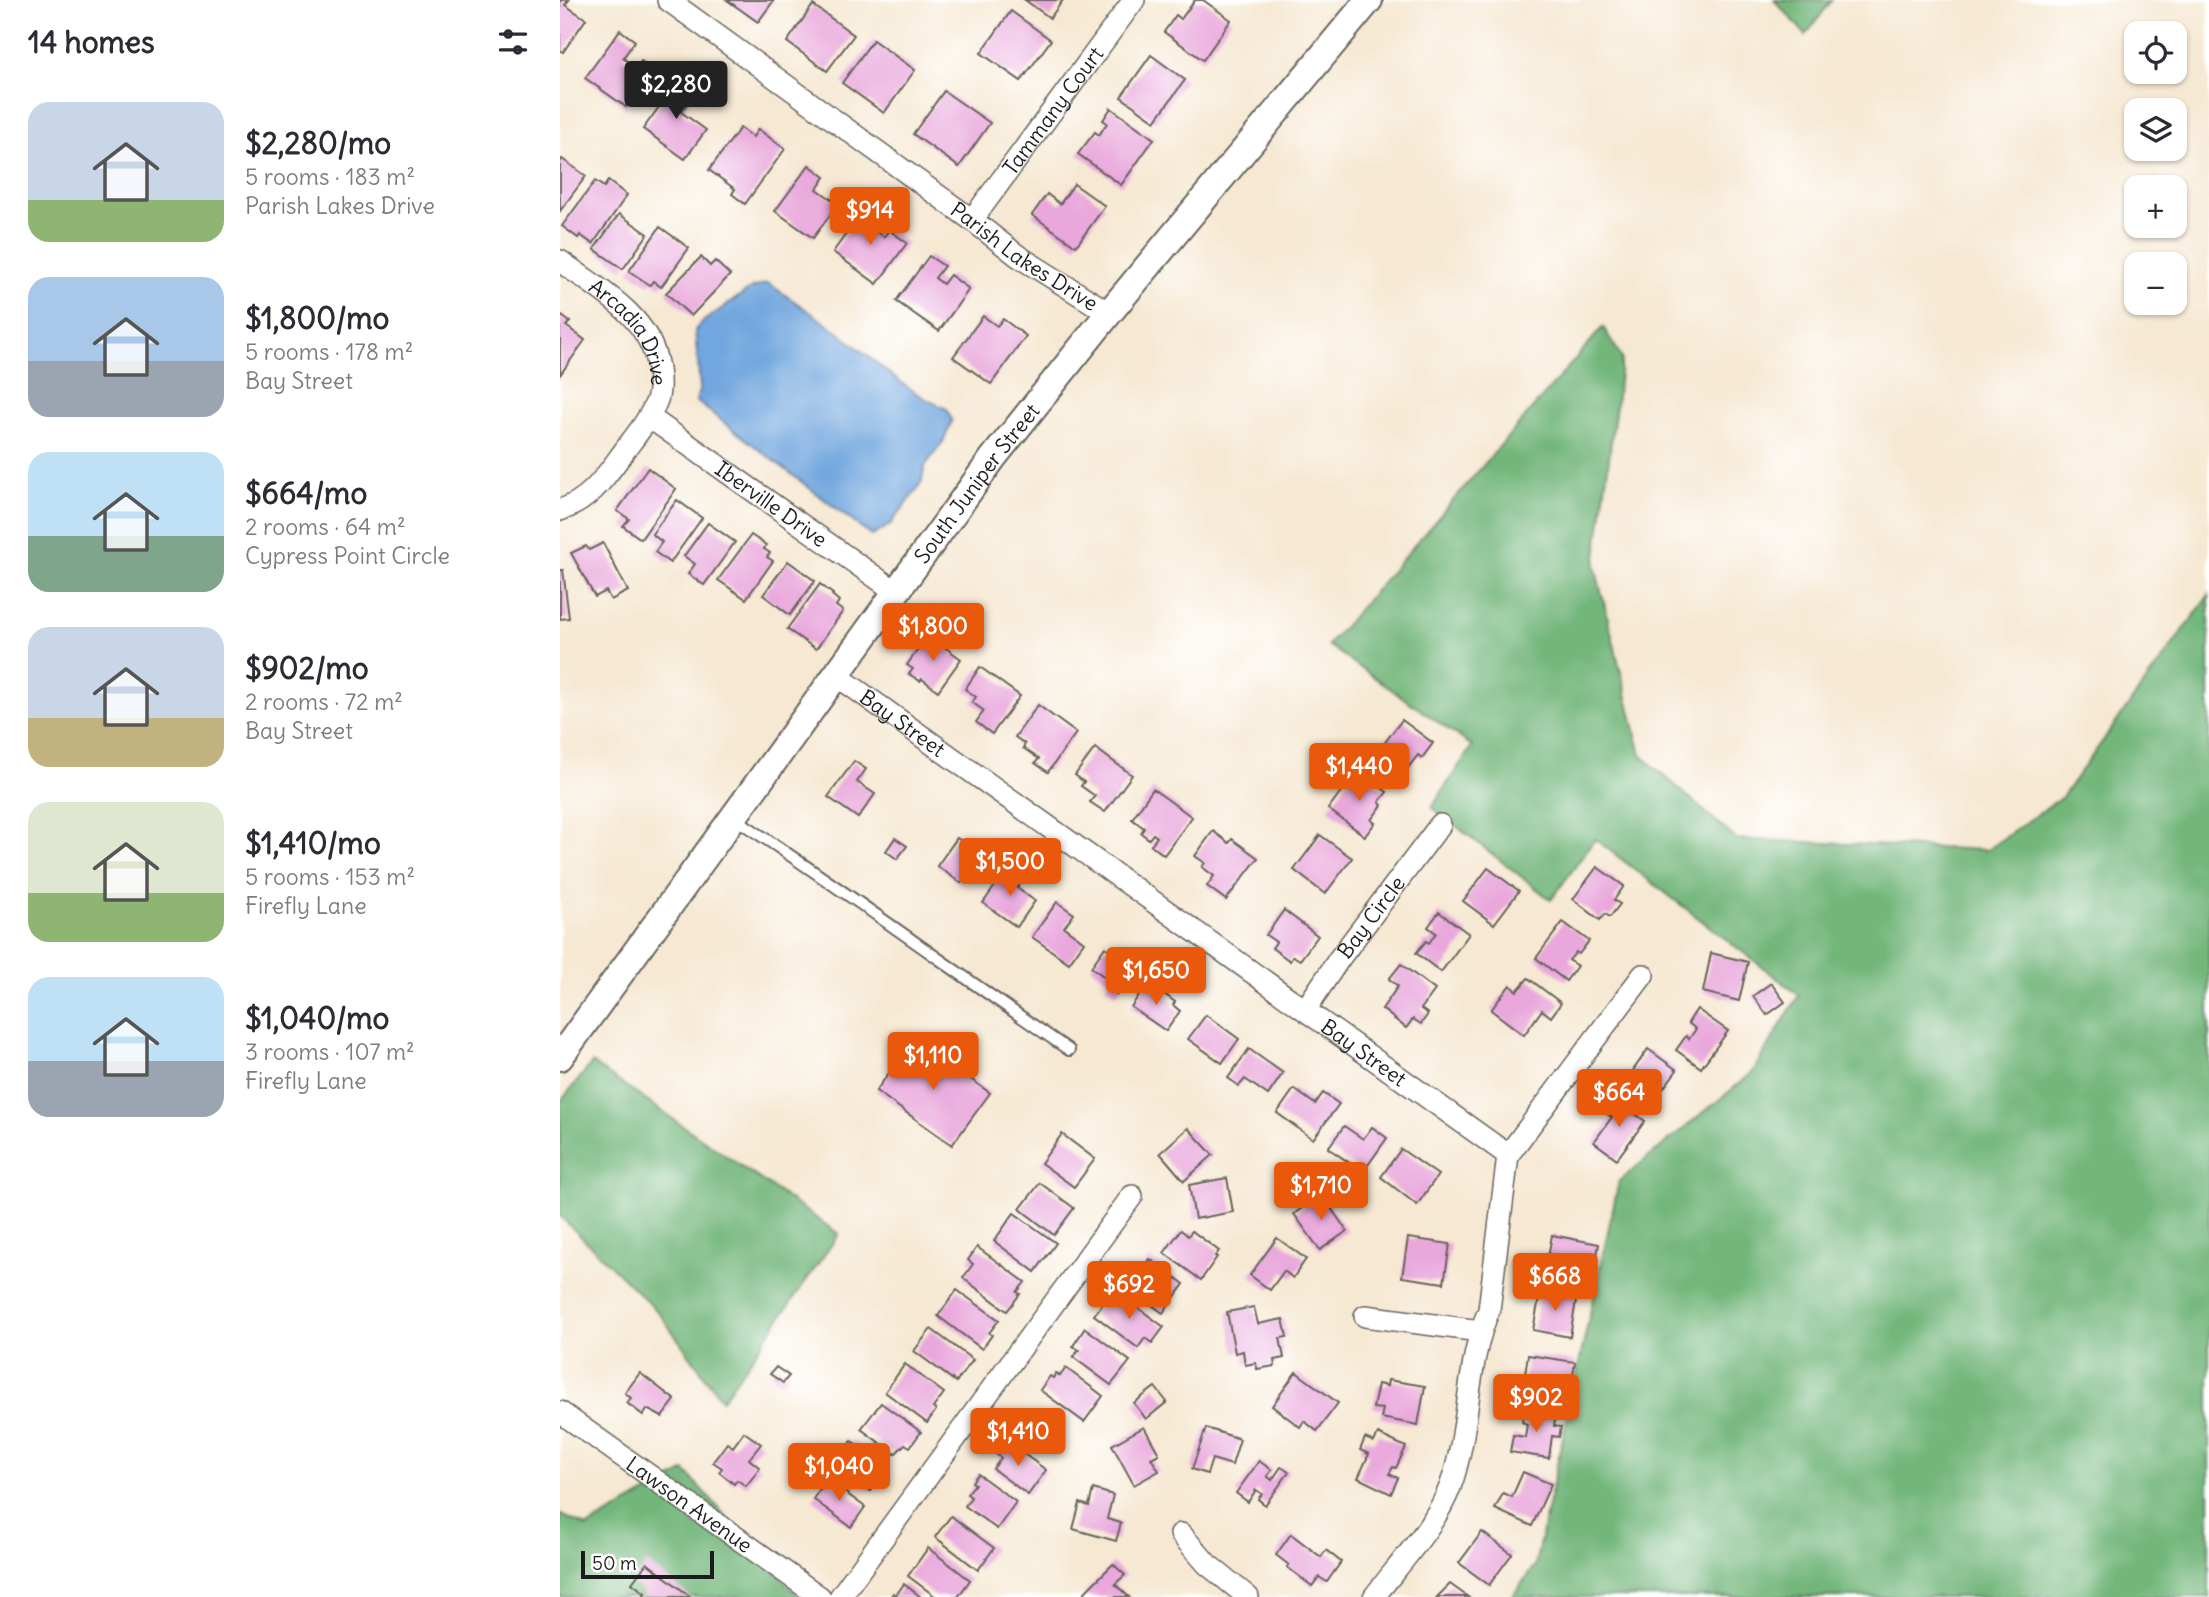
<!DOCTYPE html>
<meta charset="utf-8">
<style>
body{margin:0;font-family:Delius,sans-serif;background:#f7f7f7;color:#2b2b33;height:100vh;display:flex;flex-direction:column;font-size:26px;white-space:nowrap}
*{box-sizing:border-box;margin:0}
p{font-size:23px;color:#7c7c81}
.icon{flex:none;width:38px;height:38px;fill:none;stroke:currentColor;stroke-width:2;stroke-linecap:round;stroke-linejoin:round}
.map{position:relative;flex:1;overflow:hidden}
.drawer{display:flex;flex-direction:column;background:#fff;width:560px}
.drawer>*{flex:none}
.fabs{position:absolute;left:1564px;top:21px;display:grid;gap:14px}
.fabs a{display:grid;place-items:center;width:63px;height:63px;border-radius:14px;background:#fff;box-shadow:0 2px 5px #0004;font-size:35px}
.scale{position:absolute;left:21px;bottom:18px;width:133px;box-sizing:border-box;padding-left:7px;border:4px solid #1c1c1c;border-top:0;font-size:19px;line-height:24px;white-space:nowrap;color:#1c1c1c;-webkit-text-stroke:5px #fff;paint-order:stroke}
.price{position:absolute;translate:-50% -60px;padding:0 16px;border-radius:7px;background:#ea580c;color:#fff;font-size:23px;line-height:46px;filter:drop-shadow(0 2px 4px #0008)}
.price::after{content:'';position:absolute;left:50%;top:42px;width:21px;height:16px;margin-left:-10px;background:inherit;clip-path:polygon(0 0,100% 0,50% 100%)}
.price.on{background:#222;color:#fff}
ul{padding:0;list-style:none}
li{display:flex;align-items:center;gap:21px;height:175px;padding:0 28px}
li span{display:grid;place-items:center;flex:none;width:196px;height:140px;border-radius:21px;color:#555}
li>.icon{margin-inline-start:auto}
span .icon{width:84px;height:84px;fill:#fffc;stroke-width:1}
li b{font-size:30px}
h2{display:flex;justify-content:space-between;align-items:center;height:84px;padding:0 28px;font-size:30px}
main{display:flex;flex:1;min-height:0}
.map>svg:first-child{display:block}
.forest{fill:#72b67a;stroke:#47694b;stroke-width:2}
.water{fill:#71a6de;stroke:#46617d;stroke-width:2}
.building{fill:#e9a7dc}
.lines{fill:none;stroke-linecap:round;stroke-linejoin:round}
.service-casing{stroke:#68635c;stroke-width:14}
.minor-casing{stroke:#68635c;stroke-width:24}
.tertiary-casing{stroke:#68635c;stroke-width:30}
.service{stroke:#fff;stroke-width:10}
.minor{stroke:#fff;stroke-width:21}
.tertiary{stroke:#fff;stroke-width:26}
.labels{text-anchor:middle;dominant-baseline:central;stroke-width:7;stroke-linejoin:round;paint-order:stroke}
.street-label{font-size:21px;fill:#1c1c1c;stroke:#fff}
</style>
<main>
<section class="drawer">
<h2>14 homes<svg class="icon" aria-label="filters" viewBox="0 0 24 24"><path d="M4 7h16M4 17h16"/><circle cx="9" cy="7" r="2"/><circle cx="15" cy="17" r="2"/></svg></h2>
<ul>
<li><span style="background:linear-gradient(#c9d6e8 70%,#8fb573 0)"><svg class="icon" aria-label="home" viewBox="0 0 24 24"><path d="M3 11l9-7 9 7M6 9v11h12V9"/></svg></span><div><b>$2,280/mo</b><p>5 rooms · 183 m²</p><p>Parish Lakes Drive</p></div></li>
<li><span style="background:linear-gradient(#a9c7e8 60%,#9aa5b1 0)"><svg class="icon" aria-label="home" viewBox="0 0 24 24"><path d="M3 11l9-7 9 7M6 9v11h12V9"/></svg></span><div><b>$1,800/mo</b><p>5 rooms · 178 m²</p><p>Bay Street</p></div></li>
<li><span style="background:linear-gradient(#bfe0f5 60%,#7fa58c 0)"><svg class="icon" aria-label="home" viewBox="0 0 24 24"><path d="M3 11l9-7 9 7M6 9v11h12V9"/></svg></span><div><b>$664/mo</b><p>2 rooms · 64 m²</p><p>Cypress Point Circle</p></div></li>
<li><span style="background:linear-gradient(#c9d6e8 65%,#c2b280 0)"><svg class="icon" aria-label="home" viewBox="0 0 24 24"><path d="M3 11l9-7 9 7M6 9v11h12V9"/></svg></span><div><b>$902/mo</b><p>2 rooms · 72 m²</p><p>Bay Street</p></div></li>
<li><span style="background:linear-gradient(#dfe7d0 65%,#8fb573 0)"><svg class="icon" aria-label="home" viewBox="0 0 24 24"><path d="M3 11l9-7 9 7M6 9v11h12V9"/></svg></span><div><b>$1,410/mo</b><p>5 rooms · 153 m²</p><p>Firefly Lane</p></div></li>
<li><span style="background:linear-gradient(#bfe0f5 60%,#9aa5b1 0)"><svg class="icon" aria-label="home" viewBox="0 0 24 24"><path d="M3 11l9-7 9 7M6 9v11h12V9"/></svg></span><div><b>$1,040/mo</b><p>3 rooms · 107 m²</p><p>Firefly Lane</p></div></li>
</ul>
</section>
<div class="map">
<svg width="1649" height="1597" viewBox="0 0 1649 1597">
<rect width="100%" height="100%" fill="#fff"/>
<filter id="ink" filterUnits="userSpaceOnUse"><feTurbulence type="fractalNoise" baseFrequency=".0143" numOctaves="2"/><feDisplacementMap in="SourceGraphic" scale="14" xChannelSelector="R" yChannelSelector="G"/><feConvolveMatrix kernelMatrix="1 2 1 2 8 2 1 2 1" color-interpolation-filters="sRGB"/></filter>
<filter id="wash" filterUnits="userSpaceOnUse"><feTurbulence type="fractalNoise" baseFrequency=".00686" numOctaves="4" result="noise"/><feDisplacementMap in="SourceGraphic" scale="28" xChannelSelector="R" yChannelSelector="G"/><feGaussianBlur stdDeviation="1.57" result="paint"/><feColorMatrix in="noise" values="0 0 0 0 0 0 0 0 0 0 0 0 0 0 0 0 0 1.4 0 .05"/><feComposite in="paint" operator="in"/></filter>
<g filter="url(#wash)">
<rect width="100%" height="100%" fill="#f6e8d2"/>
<!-- forest -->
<g class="forest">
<polygon points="1214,0 1272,0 1246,35"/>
<polygon points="1043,327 1062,358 1035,566 1081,755 1176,839 1427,850 1502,797 1649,595 1649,1597 952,1597 975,1565 1059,1181 1192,1073 1239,995 1035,839 991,900 872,807 912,746 768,645"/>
<polygon points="32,1063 279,1234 162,1400 99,1313 0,1216 0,1102"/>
<polygon points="125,1471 239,1597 0,1597 0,1514 27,1527"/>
</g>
<!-- water -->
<path class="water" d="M208,283c27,19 55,37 80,57 32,25 61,54 99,69l5,12 -9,21 -18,24 -4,18 -31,41 -18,11 -176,-135 4,-14 -5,-57 6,-7 49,-34z"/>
<g id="blocks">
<!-- building -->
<g class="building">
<polygon points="0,0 9,0 5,5 26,19 3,52 0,50"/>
<polygon points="167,0 214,0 198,22"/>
<polygon points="465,0 503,0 490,18"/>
<polygon points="635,0 643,0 671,20 643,60 604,32 616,15 621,19"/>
<polygon points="253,5 294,35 267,71 227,42"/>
<polygon points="451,11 491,40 461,81 421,53"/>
<polygon points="60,30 75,41 63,58 77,68 81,61 93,69 66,107 25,78"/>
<polygon points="313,40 355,70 324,113 282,83"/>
<polygon points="591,55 625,80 595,121 561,97"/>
<polygon points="121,77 138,88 121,112 146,130 125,159 83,129"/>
<polygon points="384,91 430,123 399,167 353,134"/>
<polygon points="551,108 594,139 561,185 518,154 535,132 539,135 547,123 543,120"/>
<polygon points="180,128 193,137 198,129 225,149 185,204 172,194 175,189 149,170"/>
<polygon points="2,159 26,176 0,211 0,162"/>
<polygon points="249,165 265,177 257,189 278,204 253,238 215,211"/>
<polygon points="35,181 44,187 48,181 67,195 33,244 20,235 18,238 2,226"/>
<polygon points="514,184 545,206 516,246 472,215 487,194 500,204"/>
<polygon points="305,208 322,219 315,230 324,237 329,230 347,243 317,284 273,252"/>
<polygon points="59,214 88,234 63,269 34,249"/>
<polygon points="100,227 129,248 101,287 93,281 90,285 69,271"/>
<polygon points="369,256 384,266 375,278 383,284 390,275 409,289 379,331 336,301"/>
<polygon points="141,257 150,266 155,261 170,275 131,316 106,293"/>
<polygon points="2,316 10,322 6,326 25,340 0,375 0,319"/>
<polygon points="423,316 437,326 443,319 466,336 431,384 393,357"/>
<polygon points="88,468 116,489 81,539 63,526 69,519 57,511"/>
<polygon points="117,500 142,518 110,563 95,552 102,542 92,534"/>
<polygon points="148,523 175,542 144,585 128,574 135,564 124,556"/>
<polygon points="191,535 206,545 204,549 210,553 207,557 213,561 186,599 158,580"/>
<polygon points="43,543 68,591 51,600 46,591 35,597 11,553 26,546 29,550"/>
<polygon points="228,561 255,581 230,615 203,595"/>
<polygon points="0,570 3,570 9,618 0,619"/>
<polygon points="260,584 273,594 272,595 279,601 276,606 283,611 256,649 227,629"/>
<polygon points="368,635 401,659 378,691 362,679 360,681 349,674 353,669 347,665"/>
<polygon points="420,667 460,696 432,734 416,722 424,711 412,702 416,697 405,689"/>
<polygon points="478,705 516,733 488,772 475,763 479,759 463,748 465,744 455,737"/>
<polygon points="842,720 873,743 862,758 858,755 847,769 843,766 836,775 813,758"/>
<polygon points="535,748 572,775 545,812 530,802 535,796 521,786 524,782 515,775"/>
<polygon points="294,761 306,769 297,782 315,794 298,818 268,797"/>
<polygon points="797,770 827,792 819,802 822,805 811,820 815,823 805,836 768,809"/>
<polygon points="593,789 632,817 604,855 591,845 597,837 593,834 589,839 581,833 584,828 572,819"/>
<polygon points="653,831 669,843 672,839 698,858 666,900 647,886 654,876 642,867 645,863 635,856"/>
<polygon points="760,835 792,858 765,894 734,870"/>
<polygon points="335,838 347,846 337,859 326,851"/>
<polygon points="397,838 422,855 401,883 377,866"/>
<polygon points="450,865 465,876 457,888 475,901 457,927 423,903"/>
<polygon points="1037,867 1064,886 1054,900 1060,904 1050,917 1045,914 1040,920 1013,899"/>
<polygon points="928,868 959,891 934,924 903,901"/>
<polygon points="497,902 514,914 504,927 524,942 509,963 472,937"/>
<polygon points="724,910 758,936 740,960 733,956 730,961 712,948 716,942 706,935"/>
<polygon points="879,912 909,934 881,972 856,953 866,941 869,943 876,933 868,927"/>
<polygon points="1003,922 1029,941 1019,954 1016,952 1009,960 1017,966 1006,981 976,958"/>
<polygon points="545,947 576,967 557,994 546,986 550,981 531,967"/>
<polygon points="1151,953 1188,962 1179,1001 1143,992"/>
<polygon points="841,964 875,990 861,1009 868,1014 861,1024 853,1019 846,1028 822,1009 838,986 829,979"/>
<polygon points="968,978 1001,1003 991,1017 982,1010 964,1035 931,1010 950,985 957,991"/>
<polygon points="588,982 615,1002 613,1005 620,1011 606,1031 571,1007"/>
<polygon points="1211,983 1225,1002 1207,1015 1193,996"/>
<polygon points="1137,1009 1168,1031 1141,1068 1116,1050 1126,1036 1129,1039 1136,1029 1128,1023"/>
<polygon points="646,1015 679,1039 662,1063 628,1039"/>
<polygon points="354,1038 430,1093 392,1145 316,1091"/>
<polygon points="689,1049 723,1073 708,1095 685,1079 679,1086 668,1078"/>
<polygon points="1088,1049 1117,1070 1093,1102 1065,1082"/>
<polygon points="734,1089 755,1104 763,1093 779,1104 753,1139 717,1113"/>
<polygon points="1054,1099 1085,1121 1057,1159 1034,1142 1052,1117 1044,1112"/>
<polygon points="784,1126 803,1139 812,1127 827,1138 803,1172 768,1148"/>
<polygon points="628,1128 653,1155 624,1181 600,1153"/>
<polygon points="502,1134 535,1159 514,1187 481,1163"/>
<polygon points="841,1149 878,1175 857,1205 821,1177"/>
<polygon points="667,1178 673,1212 635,1219 629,1185"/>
<polygon points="480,1183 514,1208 494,1235 460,1209"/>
<polygon points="761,1194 787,1231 760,1250 734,1214"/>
<polygon points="454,1213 496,1243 475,1272 434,1241"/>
<polygon points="621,1230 628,1236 632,1231 659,1251 655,1256 657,1257 641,1280 604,1253"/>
<polygon points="992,1235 1039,1244 1033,1277 986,1268"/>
<polygon points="717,1238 746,1259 733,1278 724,1271 710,1290 690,1275"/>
<polygon points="848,1238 890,1244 884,1283 842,1277"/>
<polygon points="417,1247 465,1282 457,1292 460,1294 447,1311 403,1278 413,1264 408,1260"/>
<polygon points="590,1259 624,1284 603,1313 564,1285 576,1268 581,1272"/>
<polygon points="981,1288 1017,1295 1010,1337 973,1330"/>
<polygon points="397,1290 439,1320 429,1333 432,1335 422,1349 378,1316"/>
<polygon points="558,1293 604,1327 592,1343 585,1338 578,1348 534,1315 545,1301 550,1304"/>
<polygon points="694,1307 698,1324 723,1319 727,1337 720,1338 724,1358 714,1360 715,1366 697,1369 696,1363 685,1365 683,1351 675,1353 667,1312"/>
<polygon points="525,1328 570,1361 551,1385 513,1357 519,1350 513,1346"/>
<polygon points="371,1329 413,1360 396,1382 354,1351"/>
<polygon points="968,1355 1015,1362 1010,1394 963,1387"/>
<polygon points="345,1364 384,1393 373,1408 376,1410 367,1423 325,1392"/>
<polygon points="216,1367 229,1376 223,1383 210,1374"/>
<polygon points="506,1368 543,1396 524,1422 480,1390 490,1376 493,1378 496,1373 500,1376"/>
<polygon points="736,1372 778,1403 757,1431 744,1421 740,1427 712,1406"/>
<polygon points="80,1373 115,1400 102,1417 87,1409 83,1415 67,1403 71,1398 65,1393"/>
<polygon points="828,1380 865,1386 858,1425 821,1418 823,1409 813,1408 818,1384 827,1386"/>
<polygon points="595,1387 607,1402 586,1419 574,1403"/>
<polygon points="321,1403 361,1432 350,1447 345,1444 335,1454 301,1429"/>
<polygon points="964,1408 996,1413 994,1426 1001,1427 999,1437 992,1436 989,1458 950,1452 953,1435 965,1437 967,1424 962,1422"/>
<polygon points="584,1427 599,1454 591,1458 599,1471 574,1485 552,1445"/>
<polygon points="646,1428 680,1439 672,1465 652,1459 647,1474 632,1469"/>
<polygon points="184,1432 201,1444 189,1459 200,1468 186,1486 177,1480 174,1484 159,1472 162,1468 153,1462 167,1443 173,1447"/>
<polygon points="818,1434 846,1447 836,1468 833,1467 829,1474 838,1478 831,1494 798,1478 809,1454 800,1450 805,1438 814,1442"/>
<polygon points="443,1439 486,1470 468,1495 433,1469 441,1458 434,1452"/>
<polygon points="292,1441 328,1468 311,1491 275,1464"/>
<polygon points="699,1461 712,1470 707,1476 712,1480 721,1467 729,1472 705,1505 698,1499 702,1494 696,1490 688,1502 676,1493"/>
<polygon points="963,1472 991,1484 972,1526 935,1509 943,1493 952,1497"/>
<polygon points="418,1474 456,1502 437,1529 405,1506 411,1497 407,1494 415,1484 412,1482"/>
<polygon points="267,1479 305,1507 291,1527 253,1499"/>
<polygon points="533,1489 553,1495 547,1519 561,1523 556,1541 513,1529 520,1503 529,1506"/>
<polygon points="391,1516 434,1548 418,1570 375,1537"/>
<polygon points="922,1532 952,1554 929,1585 899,1563"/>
<polygon points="731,1534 761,1557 766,1550 781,1562 767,1582 759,1577 752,1586 727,1567 729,1565 716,1555"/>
<polygon points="368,1548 410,1580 398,1597 376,1597 348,1576"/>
<polygon points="87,1563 131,1597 82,1597 85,1593 72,1583"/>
<polygon points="553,1564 565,1575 555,1584 569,1597 528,1597 524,1593"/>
<polygon points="344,1584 361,1597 330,1597 333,1593 336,1595"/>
<polygon points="890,1584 908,1597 877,1597"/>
</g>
</g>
</g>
<g filter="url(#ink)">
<use href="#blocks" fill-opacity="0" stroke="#68635c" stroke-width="2"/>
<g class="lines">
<!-- service casing -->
<g class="service-casing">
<path id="service" d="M173,817c114,75 224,156 336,233"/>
</g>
<!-- minor casing -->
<g class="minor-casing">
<g id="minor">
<path id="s1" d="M108,0l304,220 46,36 91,57"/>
<path id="s2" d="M412,220l162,-220"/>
<path id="s3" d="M0,261c38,28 87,53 97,102 2,11 4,26 0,37 -7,18 -20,34 -32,50 -18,24 -34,51 -65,60"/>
<path id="s4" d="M89,417l246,174"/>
<path id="s5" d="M276,675l672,480 -19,155c-24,55 -18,120 -39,177 -14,38 -51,77 -76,110"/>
<path id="s6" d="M745,1010l34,-51 101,-134"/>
<polyline points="948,1155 1083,975"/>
<polyline points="805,1316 920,1331"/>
<path id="s7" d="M0,1412l260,185"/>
<polyline points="621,1534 647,1564 688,1597"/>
<polyline points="280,1597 572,1196"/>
</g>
</g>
<!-- tertiary casing -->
<g class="tertiary-casing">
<g id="tertiary">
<path id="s8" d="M0,1057l433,-599 116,-145 260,-313"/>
</g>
</g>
<!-- service -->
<use href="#service" class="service"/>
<!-- minor -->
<use href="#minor" class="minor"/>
<!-- tertiary -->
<use href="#tertiary" class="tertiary"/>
</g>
</g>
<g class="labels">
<!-- street labels -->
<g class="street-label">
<text stroke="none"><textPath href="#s2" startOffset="136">Tammany Court</textPath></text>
<text stroke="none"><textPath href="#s1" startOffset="439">Parish Lakes Drive</textPath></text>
<text stroke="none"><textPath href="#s3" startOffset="103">Arcadia Drive</textPath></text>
<text stroke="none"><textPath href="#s8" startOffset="709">South Juniper Street</textPath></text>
<text stroke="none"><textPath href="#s4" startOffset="150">Iberville Drive</textPath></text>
<text stroke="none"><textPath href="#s5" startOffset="82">Bay Street</textPath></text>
<text stroke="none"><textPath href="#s6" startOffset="114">Bay Circle</textPath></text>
<text stroke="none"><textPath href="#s5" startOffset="649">Bay Street</textPath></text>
<text stroke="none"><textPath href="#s7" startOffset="159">Lawson Avenue</textPath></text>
</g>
</g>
</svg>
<div class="fabs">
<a><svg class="icon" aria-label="locate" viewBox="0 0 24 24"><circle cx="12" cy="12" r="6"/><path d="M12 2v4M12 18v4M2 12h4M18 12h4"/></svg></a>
<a><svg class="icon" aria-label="layers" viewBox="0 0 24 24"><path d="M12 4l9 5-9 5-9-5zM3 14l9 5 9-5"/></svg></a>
<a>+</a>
<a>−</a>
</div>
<div class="scale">50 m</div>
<b class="price on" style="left:116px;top:121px">$2,280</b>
<b class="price" style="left:310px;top:247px">$914</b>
<b class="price" style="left:373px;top:663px">$1,800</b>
<b class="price" style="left:799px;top:803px">$1,440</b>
<b class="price" style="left:450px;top:898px">$1,500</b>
<b class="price" style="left:596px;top:1007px">$1,650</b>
<b class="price" style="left:373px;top:1092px">$1,110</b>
<b class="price" style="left:1059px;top:1129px">$664</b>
<b class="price" style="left:761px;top:1222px">$1,710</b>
<b class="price" style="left:995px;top:1313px">$668</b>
<b class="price" style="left:569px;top:1321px">$692</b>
<b class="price" style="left:976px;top:1434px">$902</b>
<b class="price" style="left:458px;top:1468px">$1,410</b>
<b class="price" style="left:279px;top:1503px">$1,040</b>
</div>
</main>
